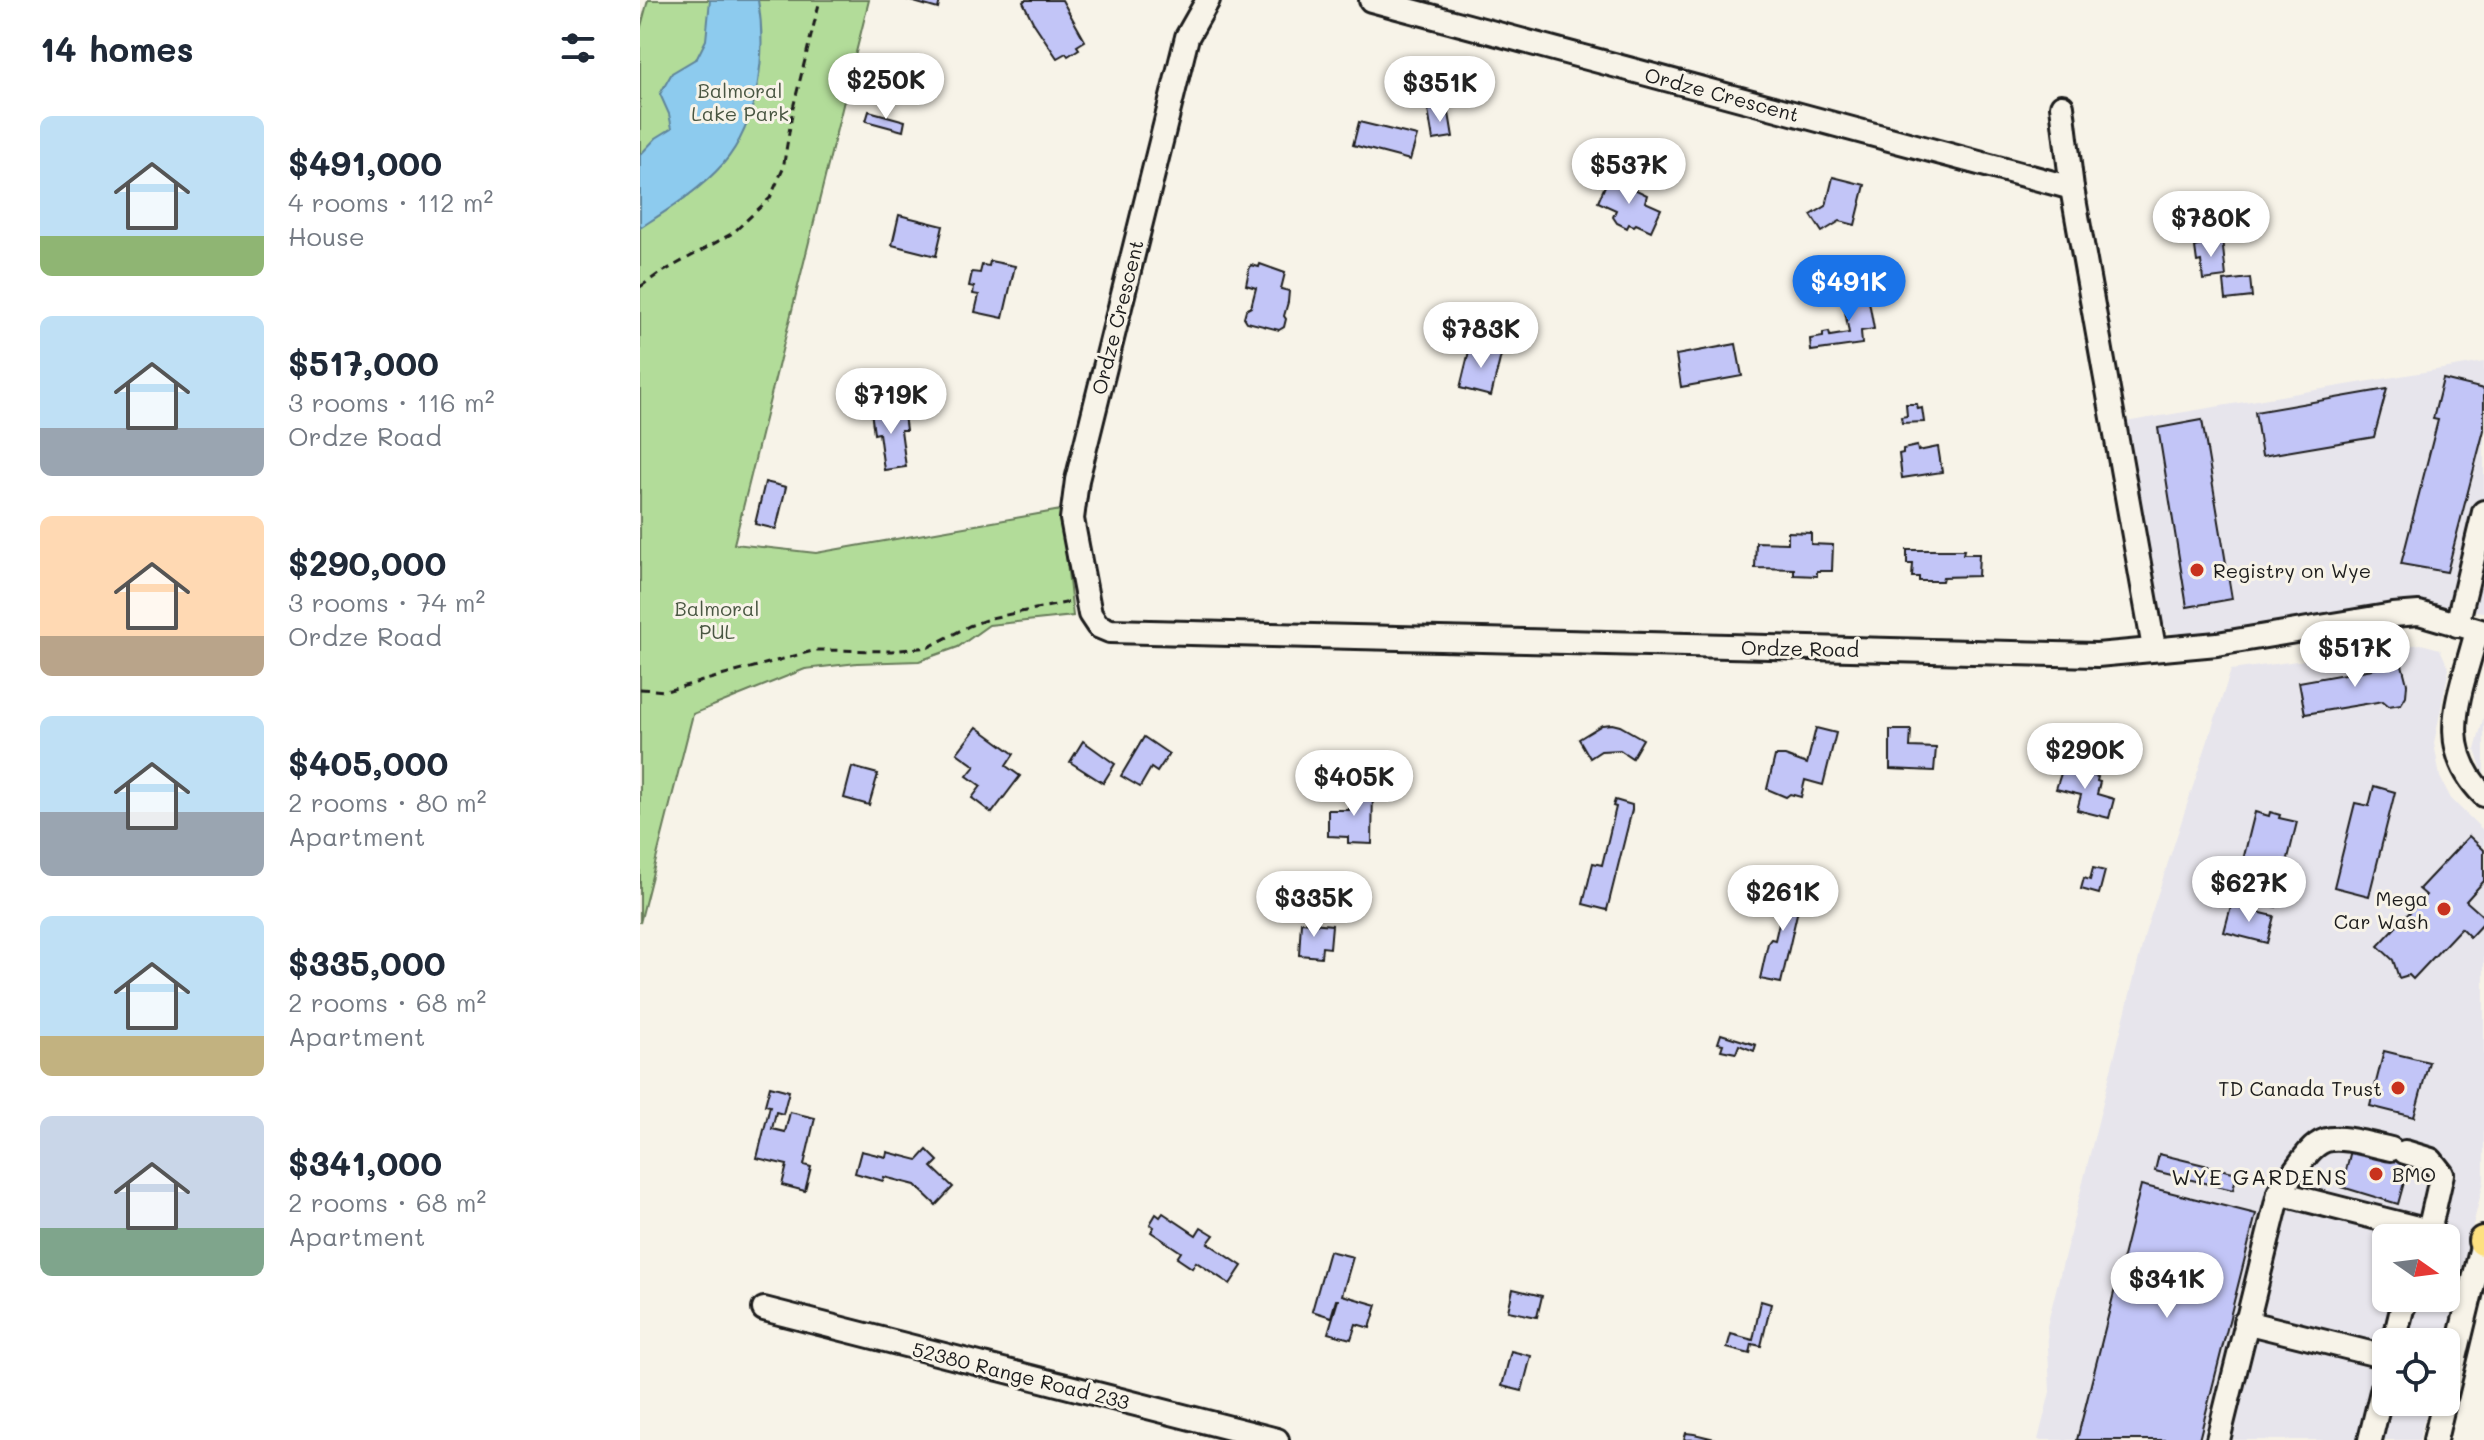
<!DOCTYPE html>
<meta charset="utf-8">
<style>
body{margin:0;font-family:Mali,sans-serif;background:#f6f6f7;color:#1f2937;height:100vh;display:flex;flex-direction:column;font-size:30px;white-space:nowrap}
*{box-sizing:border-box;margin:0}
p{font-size:26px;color:#747a83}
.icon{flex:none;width:44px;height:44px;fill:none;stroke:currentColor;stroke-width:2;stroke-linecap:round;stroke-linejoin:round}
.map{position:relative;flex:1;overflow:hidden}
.drawer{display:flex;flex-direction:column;background:#fff;width:640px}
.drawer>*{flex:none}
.needle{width:52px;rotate:104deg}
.buttons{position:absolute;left:1732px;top:1224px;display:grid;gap:16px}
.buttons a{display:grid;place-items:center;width:88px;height:88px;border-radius:12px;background:#fff;box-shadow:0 2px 6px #0004;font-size:40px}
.price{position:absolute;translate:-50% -68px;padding:0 18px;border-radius:28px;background:#fff;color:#222;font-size:26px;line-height:52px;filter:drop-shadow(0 2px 4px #0008)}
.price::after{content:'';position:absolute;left:50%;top:48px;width:24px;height:18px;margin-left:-12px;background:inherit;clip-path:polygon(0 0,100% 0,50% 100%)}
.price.active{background:#1a73e8;color:#fff}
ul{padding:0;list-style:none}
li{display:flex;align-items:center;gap:24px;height:200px;padding:0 40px}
li span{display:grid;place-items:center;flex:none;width:224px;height:160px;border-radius:12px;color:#555}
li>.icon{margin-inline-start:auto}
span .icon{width:96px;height:96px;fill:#fffc;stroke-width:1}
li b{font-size:34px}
h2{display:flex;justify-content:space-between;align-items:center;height:96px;padding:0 40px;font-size:34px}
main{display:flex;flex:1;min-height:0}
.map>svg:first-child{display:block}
.built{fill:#e7e5ec;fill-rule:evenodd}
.green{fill:#b2dc99;stroke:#677c5a;stroke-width:2}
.water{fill:#8dcbee;stroke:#60859a;stroke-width:2}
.building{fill:#c2c5f7;stroke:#1c1c1c;stroke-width:2}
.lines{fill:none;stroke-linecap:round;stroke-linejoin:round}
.minor-casing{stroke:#1c1c1c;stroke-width:28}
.major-casing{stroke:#1c1c1c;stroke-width:34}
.path{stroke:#1c1c1c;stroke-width:3;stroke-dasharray:8 6;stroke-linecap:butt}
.minor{stroke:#f7f3e8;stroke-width:22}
.major{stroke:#fde080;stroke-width:28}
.poi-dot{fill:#c8321e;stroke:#f7f3e8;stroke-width:3}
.labels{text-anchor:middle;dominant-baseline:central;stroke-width:6;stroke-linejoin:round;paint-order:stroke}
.park-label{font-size:20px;fill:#495642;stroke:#f7f3e8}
.street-label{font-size:20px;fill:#1c1c1c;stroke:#f7f3e8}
.poi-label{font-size:20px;fill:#1c1c1c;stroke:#f7f3e8;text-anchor:start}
.neighbourhood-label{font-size:22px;letter-spacing:2px;fill:#1c1c1c;stroke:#f7f3e8}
</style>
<main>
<section class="drawer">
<h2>14 homes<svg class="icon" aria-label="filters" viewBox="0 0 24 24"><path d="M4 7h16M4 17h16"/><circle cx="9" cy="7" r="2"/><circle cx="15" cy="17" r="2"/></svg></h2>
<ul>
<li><span style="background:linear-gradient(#bfe0f5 75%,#8fb573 0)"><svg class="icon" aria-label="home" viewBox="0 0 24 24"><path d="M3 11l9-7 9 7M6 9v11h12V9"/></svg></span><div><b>$491,000</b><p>4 rooms · 112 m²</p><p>House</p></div></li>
<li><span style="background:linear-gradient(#bfe0f5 70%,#9aa5b1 0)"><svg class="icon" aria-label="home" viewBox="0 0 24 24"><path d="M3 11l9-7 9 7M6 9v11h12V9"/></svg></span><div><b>$517,000</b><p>3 rooms · 116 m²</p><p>Ordze Road</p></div></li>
<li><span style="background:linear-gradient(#ffd9b3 75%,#b9a48a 0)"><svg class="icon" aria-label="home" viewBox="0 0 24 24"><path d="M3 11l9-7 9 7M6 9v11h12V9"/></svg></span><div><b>$290,000</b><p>3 rooms · 74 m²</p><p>Ordze Road</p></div></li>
<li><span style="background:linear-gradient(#bfe0f5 60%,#9aa5b1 0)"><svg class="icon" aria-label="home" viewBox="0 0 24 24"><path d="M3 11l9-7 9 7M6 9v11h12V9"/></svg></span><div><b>$405,000</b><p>2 rooms · 80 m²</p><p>Apartment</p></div></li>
<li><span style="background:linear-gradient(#bfe0f5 75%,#c2b280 0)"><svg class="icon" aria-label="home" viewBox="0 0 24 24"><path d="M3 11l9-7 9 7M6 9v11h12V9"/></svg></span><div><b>$335,000</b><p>2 rooms · 68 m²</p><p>Apartment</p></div></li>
<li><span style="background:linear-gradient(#c9d6e8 70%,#7fa58c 0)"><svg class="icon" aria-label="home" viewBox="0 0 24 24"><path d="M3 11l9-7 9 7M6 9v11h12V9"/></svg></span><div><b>$341,000</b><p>2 rooms · 68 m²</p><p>Apartment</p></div></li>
</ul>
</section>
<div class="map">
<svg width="1844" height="1440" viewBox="0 0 1844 1440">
<rect width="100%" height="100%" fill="#f7f3e8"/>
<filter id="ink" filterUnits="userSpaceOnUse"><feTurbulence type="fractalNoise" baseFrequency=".0125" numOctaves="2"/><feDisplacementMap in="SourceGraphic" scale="16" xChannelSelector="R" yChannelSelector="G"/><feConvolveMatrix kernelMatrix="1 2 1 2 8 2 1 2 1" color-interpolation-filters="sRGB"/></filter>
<g filter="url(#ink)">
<!-- built -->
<g class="built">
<polygon points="1844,362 1844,612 1805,608 1580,637 1536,638 1525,627 1517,614 1485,422"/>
<path d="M1781,644l19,5 9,20 -15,74 6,34 11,22 33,32v350l-40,161h-58v60h43l-10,38h-381l12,-48 -3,-66 99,-396 85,-260zM1746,1238h60v60h-60z"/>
<polygon points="1844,716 1844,776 1835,750"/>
</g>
<!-- green -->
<polygon class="green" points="8,0 229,0 94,544 176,553 421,510 433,616 349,625 318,647 279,661 217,663 165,669 53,714 0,923 0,30"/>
<!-- water -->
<path class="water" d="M70,0h48c9,52 1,122 -35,164 -23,26 -54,45 -83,64v-73l16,-17 16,-10 -3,-14 -9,-20 12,-21 25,-15 9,-18z"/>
<!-- building -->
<g class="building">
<polygon points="267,0 300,0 298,9"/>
<polygon points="385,0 422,0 445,41 437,46 439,49 428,56 426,53 417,58 393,22 383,2"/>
<polygon points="808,107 813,137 793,140 788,110"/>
<polygon points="229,111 265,121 263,131 226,121"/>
<polygon points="719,122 777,136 770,160 713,145"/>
<polygon points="1193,177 1225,185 1215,225 1200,221 1182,232 1171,215 1186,206"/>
<polygon points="967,181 980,186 982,183 1007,195 1005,202 1021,209 1011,231 996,224 994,226 989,224 987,228 977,223 973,217 976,210 958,202"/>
<polygon points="259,215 303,226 296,256 252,245"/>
<polygon points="1582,238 1586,277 1563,280 1561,261 1557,262 1555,247 1559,246 1558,241"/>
<polygon points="350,261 375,266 363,318 335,312 339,295 333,294 334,287 329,286 332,272 340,273 342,265 349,266"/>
<polygon points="620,264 645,273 641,289 649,291 648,302 644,316 646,319 644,327 639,330 607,322 604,317 606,310 611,307 616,288 606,285 609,270 611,265 619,267"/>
<polygon points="1610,278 1612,297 1586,300 1584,281"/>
<polygon points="1227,290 1228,296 1233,295 1234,300 1229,301 1234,329 1221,331 1222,344 1171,351 1170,339 1183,337 1183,333 1189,332 1190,336 1209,333 1202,295"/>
<polygon points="831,343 862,351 851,396 820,388"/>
<polygon points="1096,344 1102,376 1041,387 1036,355"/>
<polygon points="1803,379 1844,389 1844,430 1807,572 1761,564 1798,420 1793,419"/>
<polygon points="1747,389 1734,437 1622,456 1615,412"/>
<polygon points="1266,404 1277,404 1278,409 1282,408 1284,422 1262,423 1261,417 1267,416"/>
<polygon points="263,407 266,430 261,430 266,467 244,470 239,433 234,434 231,411"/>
<polygon points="1562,420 1592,599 1547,607 1518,428"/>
<polygon points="1277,446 1278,451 1298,447 1302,472 1262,478 1259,454 1263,453 1263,449"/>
<polygon points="125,482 146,487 136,529 115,524"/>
<polygon points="1148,532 1171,533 1171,544 1193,545 1192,571 1177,571 1177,576 1154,575 1154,569 1115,568 1116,542 1148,543"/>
<polygon points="1267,550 1324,550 1323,554 1339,554 1338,576 1303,577 1302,581 1279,581 1279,577 1272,577 1273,564 1267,564"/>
<polygon points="1761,661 1767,684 1766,696 1761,704 1749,706 1743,701 1665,714 1659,682 1755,665 1755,662"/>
<polygon points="972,724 980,726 1003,739 992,758 980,750 961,751 950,758 939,739 962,725"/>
<polygon points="337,727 374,754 366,766 380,776 352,813 332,798 341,786 327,776 335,766 317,753"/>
<polygon points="1176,728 1196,733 1183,785 1165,780 1161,797 1150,794 1146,797 1127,789 1135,756 1145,756 1167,764"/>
<polygon points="1250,730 1271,730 1270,747 1296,748 1294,771 1250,769"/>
<polygon points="504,737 529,754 517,772 511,768 500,787 481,776"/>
<polygon points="443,741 475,764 463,783 430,762"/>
<polygon points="1424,764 1448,770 1447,774 1458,777 1457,781 1460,782 1457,794 1474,799 1469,818 1437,810 1441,795 1416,789"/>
<polygon points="212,767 238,774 229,805 204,798"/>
<polygon points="1734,786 1755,792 1729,896 1694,887 1715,803 1729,806"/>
<polygon points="709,789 733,789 732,844 708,843 708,837 688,836 688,810 709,810"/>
<polygon points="975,800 992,805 992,810 967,910 943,904 953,863 962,865 976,807 973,806"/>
<polygon points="1615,812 1629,816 1630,812 1640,815 1639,818 1657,822 1636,907 1594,896"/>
<polygon points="1829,836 1844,850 1844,881 1826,901 1844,917 1844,922 1830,937 1821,928 1773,979 1769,975 1759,978 1753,960 1738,946 1786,895 1779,889"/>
<polygon points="1453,868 1465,871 1459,894 1441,889 1444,878 1450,880"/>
<polygon points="1150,875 1165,879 1141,983 1120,979 1128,943 1131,939 1135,940"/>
<polygon points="638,878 661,879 660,900 636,899"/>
<polygon points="1591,906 1634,916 1627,943 1584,932"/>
<polygon points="661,922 692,925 690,948 682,947 681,957 659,955"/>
<polygon points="1081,1034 1116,1045 1114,1051 1099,1045 1096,1053 1081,1050 1083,1044 1078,1043"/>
<polygon points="1744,1051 1789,1062 1774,1117 1730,1106"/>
<polygon points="130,1086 149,1091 143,1114 136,1112 132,1129 145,1132 150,1112 175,1118 164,1165 171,1167 165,1191 142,1185 147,1165 117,1158 130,1106 125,1105"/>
<polygon points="1712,1146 1770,1161 1758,1204 1702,1187"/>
<polygon points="287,1150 298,1161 292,1167 313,1187 296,1205 275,1185 244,1177 243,1181 215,1173 221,1151 246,1157 247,1152 278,1160"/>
<polygon points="1519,1154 1597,1173 1593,1190 1515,1171"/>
<polygon points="1501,1185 1616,1214 1559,1440 1437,1440"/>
<polygon points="523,1213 556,1235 561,1227 574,1235 568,1243 602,1266 590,1284 556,1262 552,1268 537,1258 541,1252 511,1232 514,1227 510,1224 516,1214 520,1217"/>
<polygon points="689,1251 713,1257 702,1295 737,1305 730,1328 716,1324 711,1339 688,1333 698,1300 696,1300 691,1317 672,1311"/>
<polygon points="873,1289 902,1296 897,1317 868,1311"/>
<polygon points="1121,1301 1131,1304 1121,1346 1112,1344 1110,1354 1087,1348 1091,1334 1113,1340"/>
<polygon points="871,1351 891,1356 882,1391 862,1386"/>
<polygon points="1046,1433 1054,1434 1075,1439 1044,1440"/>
</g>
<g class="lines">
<!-- minor casing -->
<g class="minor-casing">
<g id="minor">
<polyline points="568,0 547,37 437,480 432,519 450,614 458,626 470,631 1457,655 1577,644 1753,615 1779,613 1844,632"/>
<polyline points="731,0 1432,188"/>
<polyline points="1422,106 1432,188 1514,648"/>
<polyline points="1817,625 1844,512"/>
<path d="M1837,631c-15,60 -44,114 7,164"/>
<polyline points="1765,1152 1791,1160 1802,1174 1789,1231"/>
<path d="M1639,1193c44,-62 37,-62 112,-44"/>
<polyline points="124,1309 637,1440"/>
<polyline points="1605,1322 1746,1357"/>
<polyline points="1754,1342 1762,1309 1768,1298"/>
<polyline points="1806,1395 1844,1238"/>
<polyline points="1578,1440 1639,1193 1789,1231 1788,1238"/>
<polyline points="1730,1440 1746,1375"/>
<polyline points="1795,1440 1804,1402"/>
</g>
</g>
<!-- major casing -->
<g class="major-casing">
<polyline id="major" points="1843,1241 1844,1241"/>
</g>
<!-- path -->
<g class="path">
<polyline points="0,287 17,275 93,233 130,198 143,169 153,108 180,0"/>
<polyline points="0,689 26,691 176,650 252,651 289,647 329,626 351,618 430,602"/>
</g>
<!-- minor -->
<use href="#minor" class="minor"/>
<!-- major -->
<use href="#major" class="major"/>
</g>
</g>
<!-- markers -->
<g class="poi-dot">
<circle cx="1557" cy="570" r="8"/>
<circle cx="1804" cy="909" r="8"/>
<circle cx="1758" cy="1088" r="8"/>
<circle cx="1736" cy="1174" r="8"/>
</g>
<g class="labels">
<!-- park labels -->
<g class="park-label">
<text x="100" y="90">Balmoral<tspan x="100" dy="23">Lake Park</tspan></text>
<text x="77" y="608">Balmoral<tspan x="77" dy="23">PUL</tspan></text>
</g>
<!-- street labels -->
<g class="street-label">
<text transform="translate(1082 94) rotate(15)">Ordze Crescent</text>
<text transform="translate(477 317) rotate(-76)">Ordze Crescent</text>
<text transform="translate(1160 648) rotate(1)">Ordze Road</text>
<text transform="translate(381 1375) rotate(14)">52380 Range Road 233</text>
</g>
<!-- poi labels -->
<g class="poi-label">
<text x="1573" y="570">Registry on Wye</text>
<text x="1788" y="898" text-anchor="end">Mega<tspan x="1788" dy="23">Car Wash</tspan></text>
<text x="1742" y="1088" text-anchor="end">TD Canada Trust</text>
<text x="1752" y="1174">BMO</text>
</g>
<!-- neighbourhood labels -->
<g class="neighbourhood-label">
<text x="1620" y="1176">WYE GARDENS</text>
</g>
</g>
</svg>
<div class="buttons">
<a><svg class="needle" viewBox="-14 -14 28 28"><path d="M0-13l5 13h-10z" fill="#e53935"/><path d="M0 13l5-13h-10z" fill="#747a83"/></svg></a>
<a><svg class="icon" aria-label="locate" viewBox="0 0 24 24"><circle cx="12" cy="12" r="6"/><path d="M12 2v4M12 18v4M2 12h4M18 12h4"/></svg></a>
</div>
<b class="price" style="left:246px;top:121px">$250K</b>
<b class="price" style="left:800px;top:124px">$351K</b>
<b class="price" style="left:989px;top:206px">$537K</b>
<b class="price" style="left:1571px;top:259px">$780K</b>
<b class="price active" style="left:1209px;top:323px">$491K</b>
<b class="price" style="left:841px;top:370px">$783K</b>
<b class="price" style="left:251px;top:436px">$719K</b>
<b class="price" style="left:1715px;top:689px">$517K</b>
<b class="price" style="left:1445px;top:791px">$290K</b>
<b class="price" style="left:714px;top:818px">$405K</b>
<b class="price" style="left:1609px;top:924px">$627K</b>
<b class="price" style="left:1143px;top:933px">$261K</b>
<b class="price" style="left:674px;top:939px">$335K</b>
<b class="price" style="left:1527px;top:1320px">$341K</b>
</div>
</main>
